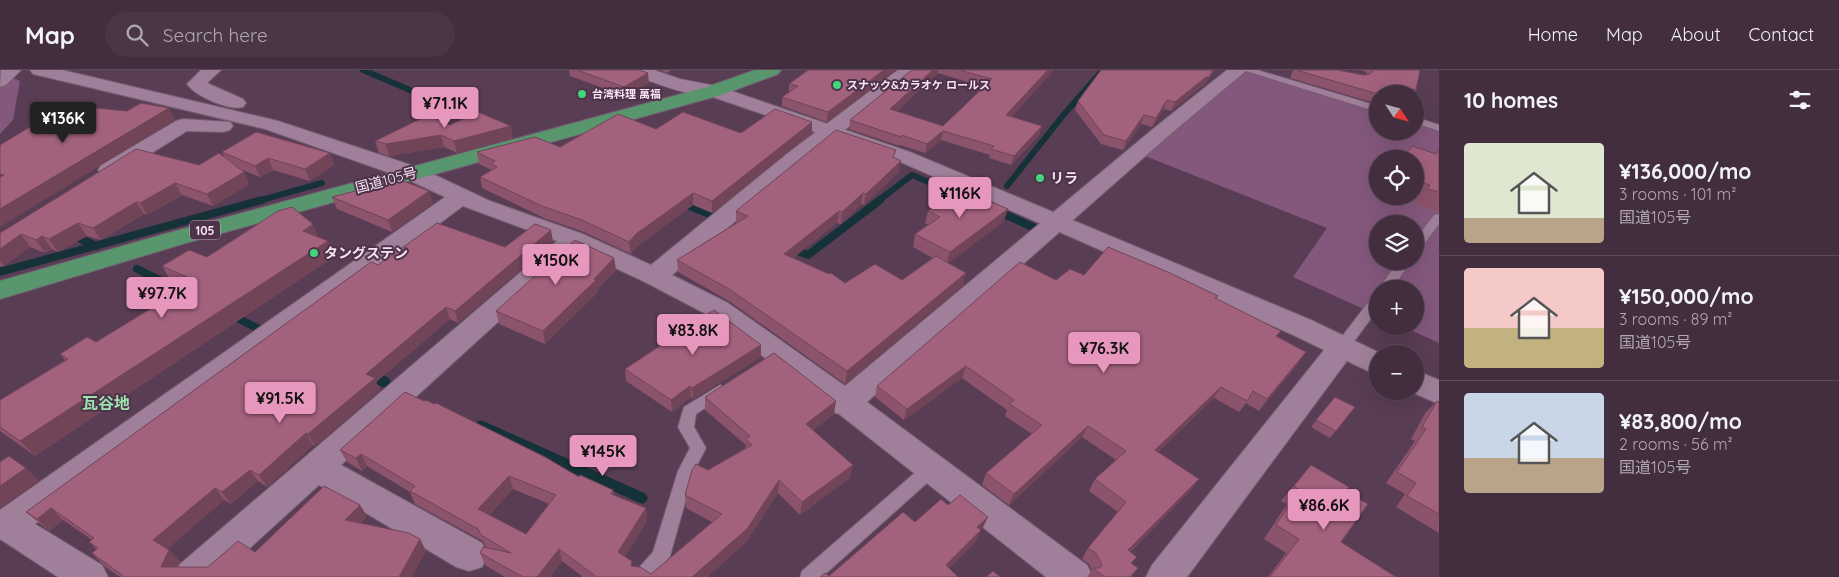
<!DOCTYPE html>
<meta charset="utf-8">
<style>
body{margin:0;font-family:Quicksand,"Noto Sans JP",sans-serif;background:#4a3646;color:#f1f3f6;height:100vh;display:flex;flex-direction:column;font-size:19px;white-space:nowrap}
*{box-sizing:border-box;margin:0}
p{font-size:16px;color:#afa8b0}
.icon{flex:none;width:28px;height:28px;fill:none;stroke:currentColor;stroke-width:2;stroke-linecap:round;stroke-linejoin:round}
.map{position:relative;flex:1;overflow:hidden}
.panel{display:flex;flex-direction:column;background:#432e3f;width:400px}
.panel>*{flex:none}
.needle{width:32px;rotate:126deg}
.tools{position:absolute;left:1369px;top:15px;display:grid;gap:10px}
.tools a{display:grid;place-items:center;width:55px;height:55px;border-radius:50%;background:#432e3f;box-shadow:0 5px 20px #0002,0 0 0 1px #5b4a59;font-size:25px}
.price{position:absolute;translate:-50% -42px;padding:0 11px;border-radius:5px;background:#e797bd;color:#111;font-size:16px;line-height:32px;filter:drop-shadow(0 1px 2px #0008)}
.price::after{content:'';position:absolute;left:50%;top:30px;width:15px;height:11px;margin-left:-8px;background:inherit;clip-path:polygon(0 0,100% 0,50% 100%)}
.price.on{background:#222;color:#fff}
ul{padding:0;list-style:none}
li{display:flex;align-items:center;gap:15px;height:125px;padding:0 25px}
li+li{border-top:1px solid #5b4a59}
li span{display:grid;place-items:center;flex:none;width:140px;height:100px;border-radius:5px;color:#555}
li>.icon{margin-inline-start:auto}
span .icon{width:60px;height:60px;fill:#fffc;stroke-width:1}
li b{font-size:21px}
h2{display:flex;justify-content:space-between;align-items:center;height:60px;padding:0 25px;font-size:21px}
header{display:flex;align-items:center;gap:30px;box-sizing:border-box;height:70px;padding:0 25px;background:#432e3f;border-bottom:1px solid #5b4a59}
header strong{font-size:24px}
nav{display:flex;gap:28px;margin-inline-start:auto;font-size:18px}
.search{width:350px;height:45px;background:#4a3646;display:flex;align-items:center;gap:12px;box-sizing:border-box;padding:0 18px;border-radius:28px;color:#afa8b0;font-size:19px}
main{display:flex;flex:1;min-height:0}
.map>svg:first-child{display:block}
.green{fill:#84587d;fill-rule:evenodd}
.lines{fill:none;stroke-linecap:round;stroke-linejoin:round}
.stream-far2{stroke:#153238;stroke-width:6}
.stream-far1{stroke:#153238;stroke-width:8}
.stream{stroke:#153238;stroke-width:11}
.service-casing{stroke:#745d71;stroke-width:2}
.minor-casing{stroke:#745d71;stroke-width:2}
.tertiary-casing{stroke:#745d71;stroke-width:2}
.trunk-casing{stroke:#745d71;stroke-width:2}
.service{fill:#9f7f99;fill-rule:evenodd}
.minor{fill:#9f7f99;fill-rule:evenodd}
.tertiary{fill:#9f7f99;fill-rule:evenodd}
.trunk{fill:#58966e;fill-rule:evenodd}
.wall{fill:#8b536c;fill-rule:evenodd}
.shaded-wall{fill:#714458}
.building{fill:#a2617d;stroke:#714458;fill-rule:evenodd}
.poi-dot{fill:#40d77c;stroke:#4e3249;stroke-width:2}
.labels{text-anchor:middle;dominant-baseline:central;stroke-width:4;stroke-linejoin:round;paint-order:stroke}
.far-poi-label{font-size:11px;font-weight:bold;fill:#f6e4f3;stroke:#4e3249;text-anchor:start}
.shield{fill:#4e3249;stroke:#c4afc0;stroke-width:1}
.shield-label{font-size:12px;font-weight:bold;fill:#f6e4f3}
.poi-label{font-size:14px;font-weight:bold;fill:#f6e4f3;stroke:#4e3249;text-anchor:start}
.street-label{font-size:14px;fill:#f6e4f3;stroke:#4e3249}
.quarter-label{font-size:16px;font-weight:bold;fill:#9ce2af;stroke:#4e3249}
</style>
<header>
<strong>Map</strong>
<div class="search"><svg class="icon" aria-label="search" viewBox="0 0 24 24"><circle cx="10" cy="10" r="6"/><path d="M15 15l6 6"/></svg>Search here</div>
<nav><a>Home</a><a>Map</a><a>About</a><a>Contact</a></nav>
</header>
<main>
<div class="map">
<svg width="1439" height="507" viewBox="0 0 1439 507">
<rect width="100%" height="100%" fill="#593d54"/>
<!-- green -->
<g class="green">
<path d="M1248,0l129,40 1,21h37v-10l24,7v215l-37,-17h13v-37h-37l-1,26 -84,-38 34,-49 -187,-74zM1378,89h37v37h-37zM1378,154h37v37h-37z"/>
<polygon points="0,3 20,11 13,50 0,64"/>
</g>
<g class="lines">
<!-- stream-far2 -->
<g class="stream-far2">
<polyline points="363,0 480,50"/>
<polyline points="1007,116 1065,43 1103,0"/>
<polyline points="258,131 322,113"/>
<polyline points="878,131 912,105 964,127"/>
</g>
<!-- stream-far1 -->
<g class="stream-far1">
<polyline points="680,132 712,145"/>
<polyline points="997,141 1035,158"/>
<polyline points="70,164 96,176"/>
<polyline points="790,178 808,185 880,130"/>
<polyline points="137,199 191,225"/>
<polyline points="0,202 262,130"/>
<polyline points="229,244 261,260"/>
</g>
<!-- stream -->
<g class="stream">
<polyline points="368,304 385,312"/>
<polyline points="481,356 642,428"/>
</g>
<!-- service casing -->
<g class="service-casing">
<g id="service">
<polygon points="1243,0 1257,0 1378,36 1378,42"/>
<polygon points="1415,47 1439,55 1439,61 1415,53"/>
<polygon points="1439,144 1439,154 1419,181 1415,182 1415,170 1434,145"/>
<polygon points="1398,191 1411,191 1392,219 1379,219"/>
<polygon points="1378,225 1378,239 1347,281 1337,281 1335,277 1337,273 1373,226"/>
<polygon points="720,315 725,317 728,321 725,325 696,344 694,357 706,378 694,401 670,486 655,507 634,507 636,501 653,482 678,401 690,378 678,357 684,337"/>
<polygon points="931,392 937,394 939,399 937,404 822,507 800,507 802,501 925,394"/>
</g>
</g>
<!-- minor casing -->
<g class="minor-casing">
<g id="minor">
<polygon points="1,0 21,0 6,15 0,17"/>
<polygon points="30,0 62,0 278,51 420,98 490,131 583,164 651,195 788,83 898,0 918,0 804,93 672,205 728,233 845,316 1153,59 1227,0 1247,0 1167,67 867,332 1087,495 1093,507 1046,507 839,344 833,342 831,338 708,245 645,212 577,180 341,395 482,473 487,485 482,497 469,501 456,497 319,415 218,507 173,507 179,495 557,171 463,136 35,454 102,495 108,507 58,507 0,469 0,440 445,127 404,108 265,59 33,4"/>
<path d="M201,0h20l-14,13 36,16 3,4 -3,4c-14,4 -48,-11 -56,-23z"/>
<path d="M628,0h26l26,9 41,8 2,4 -2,4c-23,6 -68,-13 -90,-21z"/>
<polygon points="183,49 230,52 233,56 230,60 223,62 187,61 117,105 109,107 101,105 98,100 101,95 176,51"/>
<polygon points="1342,267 1352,270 1356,277 1352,284 1187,507 1146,507 1152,495 1332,270"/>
</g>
</g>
<!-- tertiary casing -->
<g class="tertiary-casing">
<g id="tertiary">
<polygon points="714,15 910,82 1311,250 1382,284 1378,284 1378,304 1368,301 1291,264 896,90 707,25 705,21 707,17"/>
<polygon points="1415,300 1439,310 1439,334 1409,321 1415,321"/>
</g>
</g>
<!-- trunk casing -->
<g class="trunk-casing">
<polygon id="trunk" points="755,0 781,0 778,4 721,25 186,173 0,229 0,211 168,163 707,17"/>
</g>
<!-- service -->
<use href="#service" class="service"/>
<!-- minor -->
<use href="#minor" class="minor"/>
<!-- tertiary -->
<use href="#tertiary" class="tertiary"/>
<!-- trunk -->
<use href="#trunk" class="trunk"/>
</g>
<!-- wall -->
<g class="wall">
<polygon points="569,0 639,0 649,13 625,26 570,6"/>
<polygon points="660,0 671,0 667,3"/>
<polygon points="808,0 895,0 827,52 782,36 782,27 789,23 789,14"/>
<path d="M912,0h142l-43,47 31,9 -3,9 -28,30 -22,-7 1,-3 -49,-15 -16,13 -25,-8v1l-51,-17 1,-9zM938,3l46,14 -41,39 -46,-15z"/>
<polygon points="1101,0 1205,15 1202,16 1171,41 1164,39 1152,57 1141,54 1123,80 1101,74 1075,40 1078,31"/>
<polygon points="1293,0 1337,0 1364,5 1368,5 1365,1 1360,0 1420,0 1416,20 1414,24 1378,24 1378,34 1290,8"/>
<polygon points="812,52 812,63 712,143 693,135 637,176 631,184 584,162 544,148 482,118 480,107 492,100 479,94 477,82 560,77 656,59 741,63"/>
<polygon points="450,55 513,68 457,83 444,77 389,86 379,83 375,71"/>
<polygon points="1439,79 1439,142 1415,135 1418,131 1404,126 1415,126 1415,89 1436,84"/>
<polygon points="222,82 330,83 334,95 310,111 273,100 260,107 240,99 244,102 249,114 213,136 182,125 147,145 144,144 101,170 87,166 58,182 52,179 45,183 30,177 4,196 0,196 0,163 224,87"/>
<polygon points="894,88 899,102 864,135 861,134 841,154 837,153 793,188 845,213 902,210 933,188 913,177 915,164 929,155 925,153 928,141 1004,151 948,193 963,215 845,314 729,231 678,202 677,190 736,153 736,141"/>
<polygon points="377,121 433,133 392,162 337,139 332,127"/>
<polygon points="318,167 335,186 35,386 0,361 0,330 65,290 60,284 96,272 185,218 171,211 162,196 207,187"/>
<polygon points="553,172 458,253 450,249 376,312 380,320 315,376 313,375 267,417 258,411 231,434 224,430 167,479 169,480 180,492 177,497 208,497 367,446 361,453 420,469 426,481 411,507 120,507 104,496 93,484 96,479 89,472 92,470 63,450 49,461 39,453 26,442 378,195 505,177"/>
<polygon points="614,188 616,200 597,220 598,222 545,274 499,254 496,241"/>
<polygon points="1084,205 1218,226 1216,229 1277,267 1298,294 1259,341 1246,333 1239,342 1214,328 1158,382 1199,409 1191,420 1130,482 1132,494 1138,498 1131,507 1087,507 1092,500 1089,494 1082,489 1088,478 1118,442 1089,421 1095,409 1116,390 1082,367 1009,435 982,415 986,403 1032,364 1005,346 1007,340 962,308 904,350 875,327 877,316 1056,210"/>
<polygon points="761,275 761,287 693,329 691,327 672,342 626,311 625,299"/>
<path d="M705,327l129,17 -21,16 37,48 -50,37 -22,-22 -32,49 -39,35h-124l-21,-16 -12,16h-45l-20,-12 -5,-12 6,-5 -3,-7 -68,-37 -5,-12 -43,-26 -5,5 -15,-9 -7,-12 239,27 34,13 1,5 32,13 1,13 -22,35 7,10 19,8 61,-52 -26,-14 -1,-13 23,-25 37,-22 1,-3 -41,-35zM513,419l36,15 -23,30 -37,-19z"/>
<polygon points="1335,327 1355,337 1330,368 1311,357"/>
<polygon points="1437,331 1439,332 1439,463 1396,437 1405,424 1386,413 1415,371 1411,369 1426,342"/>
<polygon points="1311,395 1345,421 1341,472 1396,507 1268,507 1286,483 1264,469 1287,434 1281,431"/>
</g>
<!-- shaded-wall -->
<g class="shaded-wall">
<polygon points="884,0 895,0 827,52 828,42"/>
<polygon points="933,0 938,0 938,3 889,48 890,39"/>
<polygon points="1048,0 1054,0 1004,54 1006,45"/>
<polygon points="1213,0 1215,0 1205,15 1202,16 1171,41 1175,32"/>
<polygon points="648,3 649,13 625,26 624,17"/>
<polygon points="1167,30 1164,39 1152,57 1156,48"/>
<polygon points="169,38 175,50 0,157 0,139"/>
<polygon points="1144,45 1141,54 1123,80 1126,71"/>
<polygon points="812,52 812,63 712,143 712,131"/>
<polygon points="511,56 513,68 457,83 454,71"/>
<polygon points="1042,56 1039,65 1011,95 1014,86"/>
<polygon points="943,61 941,70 925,83 927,74"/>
<polygon points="441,65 444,77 389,86 386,74"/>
<polygon points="330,83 334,95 310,111 305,99"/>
<polygon points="268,88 273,100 260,107 255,96"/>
<polygon points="901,91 899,102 864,135 866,124"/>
<polygon points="244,102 249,114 213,136 207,124"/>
<polygon points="175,113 182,125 147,145 140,133"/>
<polygon points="429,121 433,133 392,162 388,150"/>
<polygon points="693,123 693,135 637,176 631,184 629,172 636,164"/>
<polygon points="863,123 861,134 841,154 842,142"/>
<polygon points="136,132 144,144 101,170 93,158"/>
<polygon points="1008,139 1004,151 946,195 950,182"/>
<polygon points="839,141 837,153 783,196 784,184"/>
<polygon points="78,153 87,166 58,182 49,169"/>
<polygon points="313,154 319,168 303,161"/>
<polygon points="551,160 553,172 458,253 455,241"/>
<polygon points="21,164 30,177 4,196 0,191 0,179"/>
<polygon points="42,166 52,179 45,183 36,170"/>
<polygon points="328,171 335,186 35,386 20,371"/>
<polygon points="614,188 616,200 597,220 598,222 545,274 543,261 594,209"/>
<polygon points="966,203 963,215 845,314 847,301"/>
<polygon points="446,237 450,249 376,312 380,320 315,376 308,364 366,304"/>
<polygon points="761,275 761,287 693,329 692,318"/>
<polygon points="1306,282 1298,294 1259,341 1267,329"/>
<polygon points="966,296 962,308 904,350 907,339"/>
<polygon points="690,316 691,327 672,342 671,330"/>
<polygon points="1221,317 1214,328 1148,392 1155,380"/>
<polygon points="836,331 834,344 804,367 806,354"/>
<polygon points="1088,356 1082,367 1009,435 1014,424"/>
<polygon points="306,363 313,375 267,417 259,405"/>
<polygon points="361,384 367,396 362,401 356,388"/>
<polygon points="853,395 850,408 800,445 802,432"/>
<polygon points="26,398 39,411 0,438 0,416"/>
<polygon points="250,400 258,411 231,434 222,422"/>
<polygon points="509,406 513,419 483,451 478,439"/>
<polygon points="1199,409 1191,420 1120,491 1128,480"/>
<polygon points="779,410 778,423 746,472 707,507 692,507"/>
<polygon points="215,418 224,430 164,482 153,470"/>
<polygon points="360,435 367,446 352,461 345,450"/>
<polygon points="51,438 63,450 49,461 37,449"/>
<polygon points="646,438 647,451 620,494 618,482"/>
<polygon points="988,447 976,472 941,507 946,495 977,457"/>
<polygon points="420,469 426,481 411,507 399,507"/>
<polygon points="559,479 562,491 550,507 537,507"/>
<polygon points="169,480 180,492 173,507 161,497"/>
</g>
<!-- building -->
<g class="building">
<polygon points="577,0 639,0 648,3 624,17"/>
<polygon points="808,0 884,0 828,42 782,27 798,16 789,14"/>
<polygon points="912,0 933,0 890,39 943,56 992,9 959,0 1048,0 1006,45 1042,56 1014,86 991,79 994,76 943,61 927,74 902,65 901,67 850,50"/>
<polygon points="1101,0 1213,0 1209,7 1206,7 1175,32 1167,30 1156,48 1144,45 1126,71 1104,65 1078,31"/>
<polygon points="1296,0 1337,0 1364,5 1370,4 1374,0 1420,0 1416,20 1412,19 1411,24 1378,24"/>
<polygon points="141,33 169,38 0,139 0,107 4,105 0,104 0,75 66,35 127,41"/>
<polygon points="775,39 812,52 712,131 693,123 636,164 629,172 582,150 542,136 480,107 497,97 491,94 495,91 477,82 535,67 560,77 618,44 656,59 683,42 741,63"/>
<polygon points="478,42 511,56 454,71 441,65 386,74 375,71 428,45 450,55"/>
<polygon points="836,60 896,80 893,87 901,91 866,124 863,123 842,142 839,141 784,184 829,204 831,203 845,213 875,194 902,210 936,186 966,203 847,301 729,219 677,190 748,146 736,141"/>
<polygon points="256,62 330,83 305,99 268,88 255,96 222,82"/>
<polygon points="1412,76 1436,84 1439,79 1439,122 1427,119 1430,115 1415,110 1415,89 1402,89"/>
<polygon points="136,79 199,95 219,83 244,102 207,124 175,113 140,133 136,132 93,158 78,153 49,169 42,166 36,170 21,164 0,179 0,163"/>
<polygon points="398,109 429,121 388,150 332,127 367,118 377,121"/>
<polygon points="960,118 1008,139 950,182 915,164 940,147 928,141"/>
<polygon points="292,137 313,154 303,161 328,171 20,371 0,357 0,330 68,289 60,284 87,267 96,272 196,211 162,196 189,180 207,187 278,141"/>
<polygon points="437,153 505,177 535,154 551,160 455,241 446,237 366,304 375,308 308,364 306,363 259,405 250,400 222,422 215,418 153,470 169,480 161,497 208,497 238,471 255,482 324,416 360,435 345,450 409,463 420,469 399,507 125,507 93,484 92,483 98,478 89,472 94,468 51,438 37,449 26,442 371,192 378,195"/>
<polygon points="575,170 614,188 594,209 596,210 543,261 496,241"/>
<polygon points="1108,177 1170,203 1218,226 1215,228 1281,261 1276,266 1306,282 1267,329 1253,321 1247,331 1221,317 1155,380 1199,409 1128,480 1137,487 1131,493 1138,498 1130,507 1105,507 1093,498 1100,498 1102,495 1096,483 1088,478 1126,432 1095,409 1126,381 1088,356 1014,424 986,403 1042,355 1009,334 1014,330 966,296 907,339 877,316 1020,192 1056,210 1070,199 1084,205"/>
<polygon points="714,240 761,275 692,318 690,316 671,330 625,299"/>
<path d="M774,283l62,48 -30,23 47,41 -51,37 -23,-22 -32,49 -55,48h-95l-38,-28 -22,28h-14l-43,-24 3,-6 28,6 -30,-18 -3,-6 -68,-38 5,-5 -54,-32 -5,4 -16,-8 65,-58 19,9 2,-1 8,4 2,-1 109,54 34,20 1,-2 33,15 -2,4 35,14 -28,44 14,9 -1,5 9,1 11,7 71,-60 -37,-19 7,-25 4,-6 12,6 44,-25 -6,-6 4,-3 -45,-39zM509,406l47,19 -30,39 -48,-25z"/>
<polygon points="1335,327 1355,337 1336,361 1316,350"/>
<polygon points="1437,331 1439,332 1439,444 1407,426 1416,413 1397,402 1426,359 1422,357"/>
<polygon points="9,386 26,398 0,416 0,392"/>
<polygon points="1311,395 1349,417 1345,421 1368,434 1341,472 1396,507 1270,507 1299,469 1276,455 1299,420 1294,416"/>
<polygon points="960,425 988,447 977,457 981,460 946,495 958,507 820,507 825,503 829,506 903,442 915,452 941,429 948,435"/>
<polygon points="993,501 1000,507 986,507"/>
</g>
<!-- markers -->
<g class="poi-dot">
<circle cx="837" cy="15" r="5"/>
<circle cx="582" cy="24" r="5"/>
<circle cx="1040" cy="108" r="5"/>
<circle cx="314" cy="183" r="5"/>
</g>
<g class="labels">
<!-- far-poi labels -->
<g class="far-poi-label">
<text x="847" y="15">スナック&amp;カラオケ ロールス</text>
<text x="592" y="24">台湾料理 萬福</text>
</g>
<!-- shield labels -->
<rect class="shield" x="190" y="150.5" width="30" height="19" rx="4"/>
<g class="shield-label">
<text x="205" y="160">105</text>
</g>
<!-- poi labels -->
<g class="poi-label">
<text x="1050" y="108">リラ</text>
<text x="324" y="183">タングステン</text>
</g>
<!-- street labels -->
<g class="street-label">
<text transform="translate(386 110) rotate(-15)">国道105号</text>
</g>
<!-- quarter labels -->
<g class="quarter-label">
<text x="106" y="333">瓦谷地</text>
</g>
</g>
</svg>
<div class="tools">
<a><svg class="needle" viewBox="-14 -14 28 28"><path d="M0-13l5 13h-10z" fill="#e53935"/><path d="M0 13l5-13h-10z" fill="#afa8b0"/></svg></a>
<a><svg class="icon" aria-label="locate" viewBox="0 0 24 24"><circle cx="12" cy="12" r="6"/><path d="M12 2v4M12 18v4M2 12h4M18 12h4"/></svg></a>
<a><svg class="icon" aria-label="layers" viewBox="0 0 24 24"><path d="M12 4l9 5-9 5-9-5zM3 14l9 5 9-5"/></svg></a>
<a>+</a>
<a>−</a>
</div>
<b class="price" style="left:445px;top:59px">¥71.1K</b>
<b class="price on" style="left:63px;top:74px">¥136K</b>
<b class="price" style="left:960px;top:149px">¥116K</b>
<b class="price" style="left:556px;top:216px">¥150K</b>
<b class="price" style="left:162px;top:249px">¥97.7K</b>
<b class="price" style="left:693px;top:286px">¥83.8K</b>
<b class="price" style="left:1104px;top:304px">¥76.3K</b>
<b class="price" style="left:280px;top:354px">¥91.5K</b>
<b class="price" style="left:603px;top:407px">¥145K</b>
<b class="price" style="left:1324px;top:461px">¥86.6K</b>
</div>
<section class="panel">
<h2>10 homes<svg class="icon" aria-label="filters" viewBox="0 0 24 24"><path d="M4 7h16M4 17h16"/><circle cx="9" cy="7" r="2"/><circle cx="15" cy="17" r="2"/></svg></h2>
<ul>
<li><span style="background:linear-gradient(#dfe7d0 75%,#b9a48a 0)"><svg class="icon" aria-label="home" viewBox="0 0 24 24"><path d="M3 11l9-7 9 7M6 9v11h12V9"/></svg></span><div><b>¥136,000/mo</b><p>3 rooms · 101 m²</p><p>国道105号</p></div></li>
<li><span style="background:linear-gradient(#f6c9c9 60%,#c2b280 0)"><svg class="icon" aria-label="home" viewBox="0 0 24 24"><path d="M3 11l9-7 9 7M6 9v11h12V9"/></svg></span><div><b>¥150,000/mo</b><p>3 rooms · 89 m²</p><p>国道105号</p></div></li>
<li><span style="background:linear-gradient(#c9d6e8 65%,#b9a48a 0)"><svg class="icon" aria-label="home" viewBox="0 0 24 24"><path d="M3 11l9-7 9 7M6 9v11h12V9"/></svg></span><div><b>¥83,800/mo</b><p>2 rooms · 56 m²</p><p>国道105号</p></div></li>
</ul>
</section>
</main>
